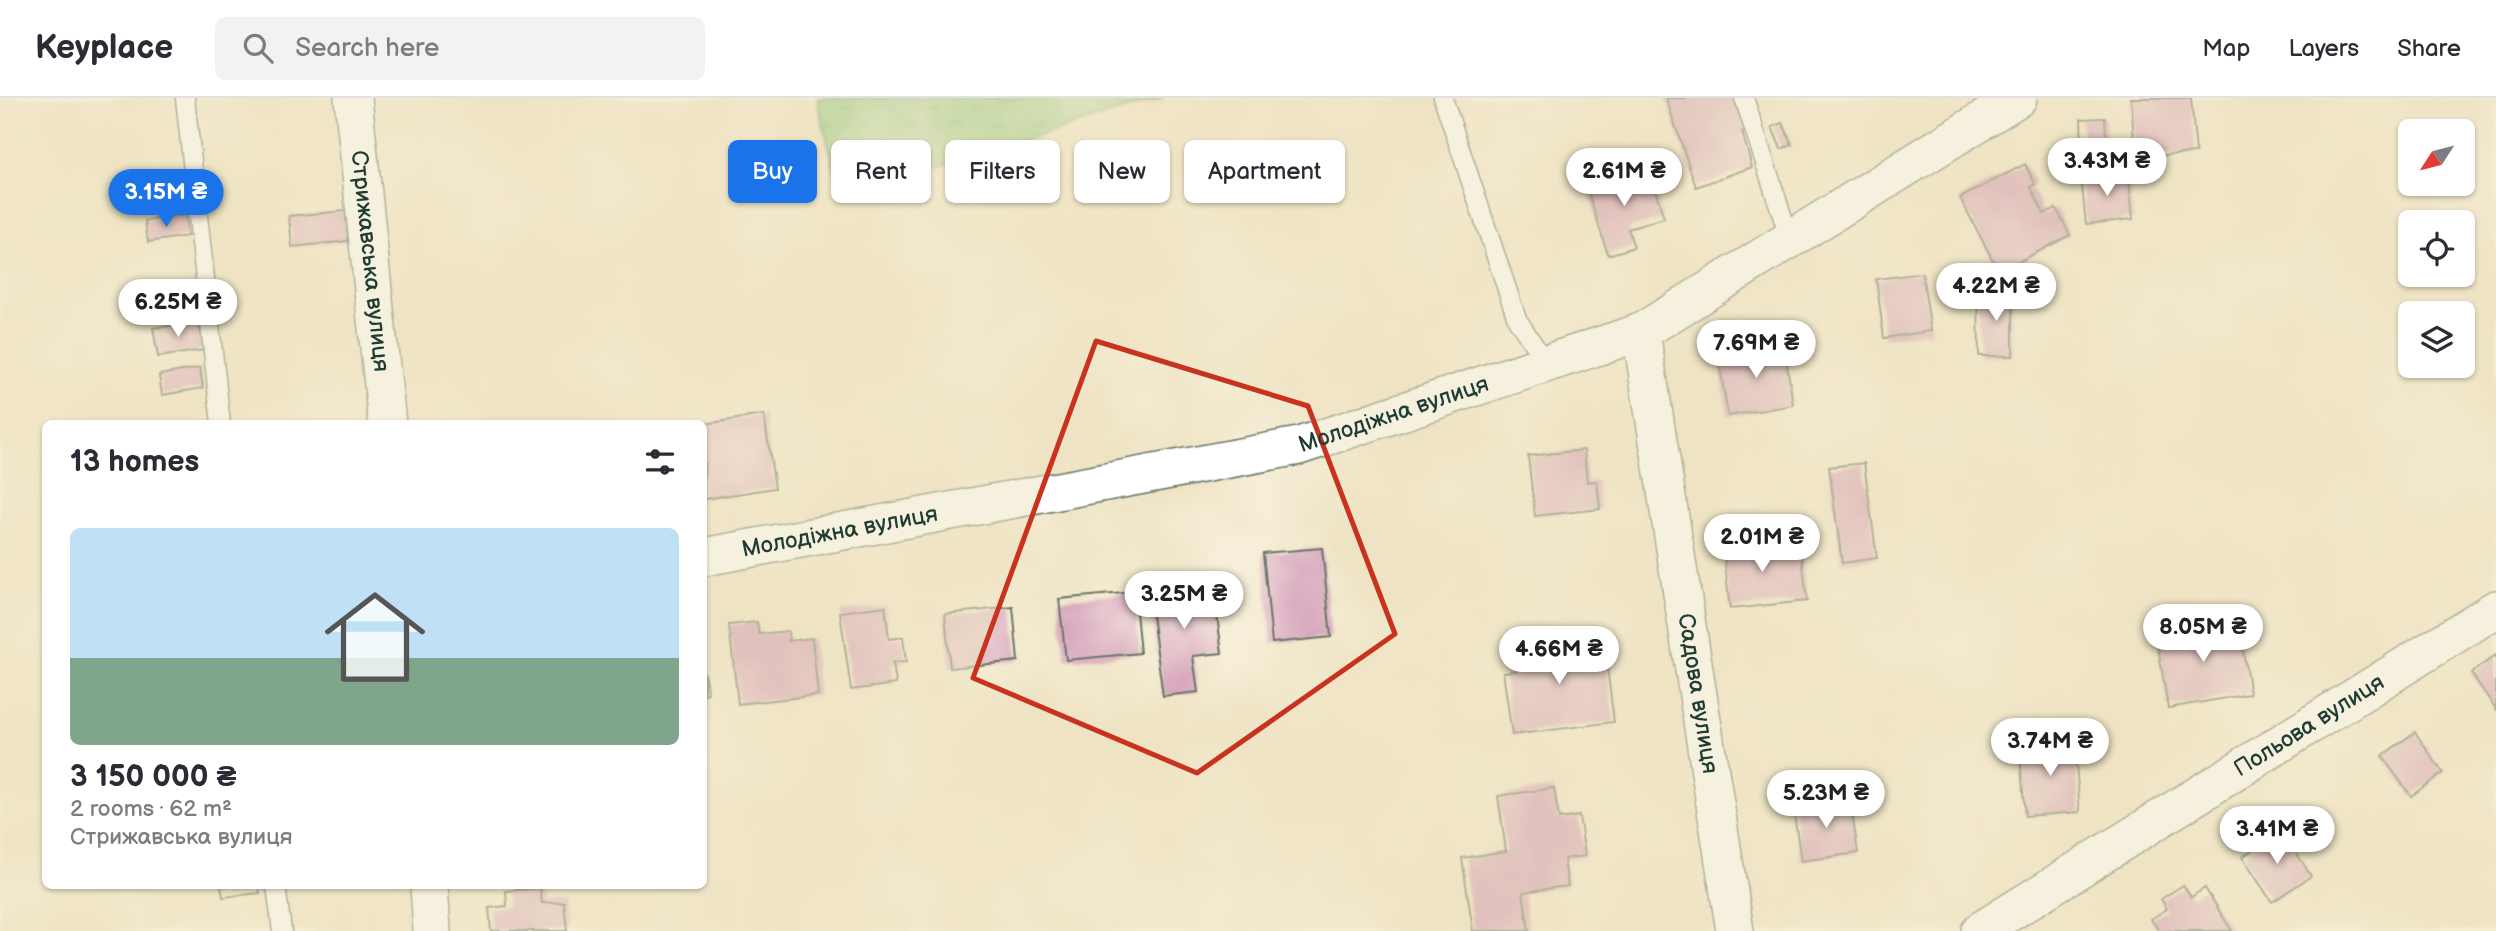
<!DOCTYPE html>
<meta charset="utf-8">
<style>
body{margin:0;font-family:"Balsamiq Sans",sans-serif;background:#f2f2f3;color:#2b2b33;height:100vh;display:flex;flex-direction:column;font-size:26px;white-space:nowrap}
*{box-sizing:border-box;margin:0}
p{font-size:23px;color:#7c7c81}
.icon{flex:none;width:38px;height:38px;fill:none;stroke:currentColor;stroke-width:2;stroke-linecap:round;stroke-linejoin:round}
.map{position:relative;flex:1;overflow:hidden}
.side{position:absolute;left:42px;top:322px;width:665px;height:469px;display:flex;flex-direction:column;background:#fff;border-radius:10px;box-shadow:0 2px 5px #0004}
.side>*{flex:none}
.guide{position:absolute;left:728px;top:42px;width:665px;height:63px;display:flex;gap:14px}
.needle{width:46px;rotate:234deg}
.buttons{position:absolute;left:2398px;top:21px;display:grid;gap:14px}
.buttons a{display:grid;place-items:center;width:77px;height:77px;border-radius:10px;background:#fff;box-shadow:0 2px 5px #0004;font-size:35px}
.price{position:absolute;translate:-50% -60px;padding:0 16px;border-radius:24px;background:#fff;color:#222;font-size:23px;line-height:46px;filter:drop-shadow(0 2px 4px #0008)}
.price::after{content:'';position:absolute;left:50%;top:42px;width:21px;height:16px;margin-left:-10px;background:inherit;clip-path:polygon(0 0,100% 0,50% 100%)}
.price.selected{background:#1a73e8;color:#fff}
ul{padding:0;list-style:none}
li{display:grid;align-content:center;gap:14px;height:371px;padding:0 28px}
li+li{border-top:2px solid #e1e1e2}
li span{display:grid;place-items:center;height:217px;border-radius:10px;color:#555}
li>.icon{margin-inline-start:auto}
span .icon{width:126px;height:126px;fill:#fffc;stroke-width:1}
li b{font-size:30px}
h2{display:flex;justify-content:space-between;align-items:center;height:84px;padding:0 28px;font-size:30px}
.pill{padding:0 24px;border-radius:10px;background:#fff;box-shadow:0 2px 5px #0004;font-size:24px;line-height:63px}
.pill.selected{background:#1a73e8;color:#fff}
header{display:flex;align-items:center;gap:42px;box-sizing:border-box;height:98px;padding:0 35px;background:#fff;border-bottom:2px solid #e1e1e2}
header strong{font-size:33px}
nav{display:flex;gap:38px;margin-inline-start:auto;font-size:24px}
.search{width:490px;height:63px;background:#f2f2f3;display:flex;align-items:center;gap:18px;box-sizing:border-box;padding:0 24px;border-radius:10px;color:#7c7c81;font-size:26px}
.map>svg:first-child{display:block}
.grass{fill:url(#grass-tufts);stroke:#568359;stroke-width:2}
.building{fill:#d198b7}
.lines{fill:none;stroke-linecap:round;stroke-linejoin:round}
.service-casing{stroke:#677766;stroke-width:21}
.minor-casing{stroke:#677766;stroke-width:40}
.service{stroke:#fff;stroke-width:18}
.minor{stroke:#fff;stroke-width:37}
.marked{fill:none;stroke:#c8321e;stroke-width:5;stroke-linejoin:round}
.labels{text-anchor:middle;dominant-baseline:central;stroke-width:5;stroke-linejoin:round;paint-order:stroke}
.street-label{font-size:23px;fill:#1f3d34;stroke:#fcf5e5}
</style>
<header>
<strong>Keyplace</strong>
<div class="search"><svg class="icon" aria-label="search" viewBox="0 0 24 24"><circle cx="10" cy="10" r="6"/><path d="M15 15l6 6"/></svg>Search here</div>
<nav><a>Map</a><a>Layers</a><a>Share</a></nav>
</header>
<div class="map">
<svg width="2496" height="833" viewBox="0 0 2496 833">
<defs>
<pattern id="grass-tufts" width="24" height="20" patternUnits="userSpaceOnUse" patternTransform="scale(1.75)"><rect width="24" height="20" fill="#8dc97e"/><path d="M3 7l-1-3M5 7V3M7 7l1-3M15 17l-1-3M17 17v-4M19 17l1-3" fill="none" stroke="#73a468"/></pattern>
</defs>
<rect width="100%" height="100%" fill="#fcf5e5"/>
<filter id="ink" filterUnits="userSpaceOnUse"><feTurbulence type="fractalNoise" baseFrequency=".0143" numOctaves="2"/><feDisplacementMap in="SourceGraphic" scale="14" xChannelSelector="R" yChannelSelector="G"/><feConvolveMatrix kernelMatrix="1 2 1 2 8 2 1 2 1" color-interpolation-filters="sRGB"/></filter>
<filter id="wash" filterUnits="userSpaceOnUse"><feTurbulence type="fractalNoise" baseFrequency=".00686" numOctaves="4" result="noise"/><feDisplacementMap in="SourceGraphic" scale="28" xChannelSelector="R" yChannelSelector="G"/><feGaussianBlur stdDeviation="1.57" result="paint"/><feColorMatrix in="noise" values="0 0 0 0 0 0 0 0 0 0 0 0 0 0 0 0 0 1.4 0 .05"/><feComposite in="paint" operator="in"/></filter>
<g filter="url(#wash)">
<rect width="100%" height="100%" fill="#eee3c3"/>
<!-- grass -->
<polygon class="grass" points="817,0 1163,0 841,98"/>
<g id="blocks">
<!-- building -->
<g class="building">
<polygon points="1666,0 1739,0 1749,32 1742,34 1752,69 1696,89"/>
<polygon points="2131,0 2191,0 2196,55 2135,59"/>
<polygon points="2105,20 2107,56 2082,58 2081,21"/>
<polygon points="1783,25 1792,47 1781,51 1772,29"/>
<polygon points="2025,66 2035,86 2031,89 2044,116 2056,110 2070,137 1999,174 1960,100"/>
<polygon points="1649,72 1664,120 1628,131 1634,149 1608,157 1587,90"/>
<polygon points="2128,73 2133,121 2086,126 2081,78"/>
<polygon points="346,113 348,143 292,149 289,118"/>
<polygon points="185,117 188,138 148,144 145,123"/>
<polygon points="1922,175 1931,233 1884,240 1876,181"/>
<polygon points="184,191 188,214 151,219 148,197"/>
<polygon points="1978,193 2013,193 2013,258 1979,258"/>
<polygon points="199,224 204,252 158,259 153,230"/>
<polygon points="1784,246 1793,307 1728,318 1718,257"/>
<polygon points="200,270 203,290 162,297 159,277"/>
<polygon points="764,317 775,390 704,401 704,326"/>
<polygon points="1584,352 1587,384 1597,383 1600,411 1535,418 1528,358"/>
<polygon points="1864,365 1877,460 1842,465 1829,369"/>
<polygon points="1752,437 1754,454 1801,449 1807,503 1730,511 1722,440"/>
<polygon points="1322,450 1331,539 1272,545 1263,455"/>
<polygon points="1212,480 1222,555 1193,558 1198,594 1163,598 1148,488"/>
<polygon points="1134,494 1140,555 1066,562 1059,501"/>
<polygon points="885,508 889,541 903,539 906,564 893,565 896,586 851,592 840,514"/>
<polygon points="1013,509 1018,563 950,570 945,516"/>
<polygon points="2238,522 2250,596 2168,610 2156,536"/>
<polygon points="757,524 759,536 788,533 789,543 812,540 818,597 738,606 729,527"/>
<polygon points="1603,538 1614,624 1512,637 1503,574 1516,573 1513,550"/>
<polygon points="2496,557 2496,611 2471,575"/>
<polygon points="704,574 708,595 704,596"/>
<polygon points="2415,634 2443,675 2411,698 2382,658"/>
<polygon points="2074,641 2080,714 2025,718 2019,645"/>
<polygon points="1554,690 1559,721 1579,718 1585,758 1564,761 1568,788 1523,794 1529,833 1473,833 1462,760 1506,753 1498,698"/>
<polygon points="1850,701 1858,755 1801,763 1793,709"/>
<polygon points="2282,732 2311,778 2272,804 2242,759"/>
<polygon points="2183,787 2191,799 2205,790 2232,833 2159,833 2151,821 2167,811 2161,801"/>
<polygon points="221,788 259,788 260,795 223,799"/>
<polygon points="540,790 542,805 564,804 567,833 491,833 489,810 507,808 506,793"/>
</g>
</g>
</g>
<g filter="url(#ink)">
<use href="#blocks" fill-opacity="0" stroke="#677766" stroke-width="2"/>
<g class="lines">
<!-- service casing -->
<g class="service-casing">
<g id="service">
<polyline points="185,0 221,326"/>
<polyline points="1443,0 1517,221 1546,266"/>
<polyline points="1744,0 1790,142"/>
<polyline points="276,788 282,833"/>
</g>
</g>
<!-- minor casing -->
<g class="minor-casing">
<g id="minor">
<path id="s1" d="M353,0l34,326"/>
<path id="s2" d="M1641,234l94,599"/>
<path id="s3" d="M704,459l595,-111 342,-114 377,-234"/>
<polyline points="429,788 432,833"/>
<path id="s4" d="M1980,833l516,-322"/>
</g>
</g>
<!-- service -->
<use href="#service" class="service"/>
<!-- minor -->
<use href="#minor" class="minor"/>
</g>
</g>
<!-- marked area -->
<path d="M0 0H2496V833H0ZM1096,243l212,65 87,228 -198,139 -224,-95z" fill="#eee3c3" fill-opacity=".55" fill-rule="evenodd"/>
<path class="marked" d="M1096,243l212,65 87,228 -198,139 -224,-95z"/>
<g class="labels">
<!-- street labels -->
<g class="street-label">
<text stroke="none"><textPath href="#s1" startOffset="164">Стрижавська вулиця</textPath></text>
<text stroke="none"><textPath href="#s3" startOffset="705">Молодіжна вулиця</textPath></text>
<text stroke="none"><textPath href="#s3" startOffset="138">Молодіжна вулиця</textPath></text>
<text stroke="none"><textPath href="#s2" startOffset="366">Садова вулиця</textPath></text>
<text stroke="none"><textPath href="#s4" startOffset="388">Польова вулиця</textPath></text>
</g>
</g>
</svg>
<div class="buttons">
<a><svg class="needle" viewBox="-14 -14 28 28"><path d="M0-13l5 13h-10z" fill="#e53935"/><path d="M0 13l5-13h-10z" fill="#7c7c81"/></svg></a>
<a><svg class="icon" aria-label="locate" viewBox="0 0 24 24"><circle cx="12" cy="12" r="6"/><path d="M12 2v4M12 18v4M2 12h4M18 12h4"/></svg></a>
<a><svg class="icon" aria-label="layers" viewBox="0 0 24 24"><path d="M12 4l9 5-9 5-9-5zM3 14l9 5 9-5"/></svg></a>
</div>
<b class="price" style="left:2107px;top:100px">3.43M ₴</b>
<b class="price" style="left:1624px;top:110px">2.61M ₴</b>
<b class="price selected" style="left:166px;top:131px">3.15M ₴</b>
<b class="price" style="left:1996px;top:225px">4.22M ₴</b>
<b class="price" style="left:178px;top:241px">6.25M ₴</b>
<b class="price" style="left:1756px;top:282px">7.69M ₴</b>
<b class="price" style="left:1762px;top:476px">2.01M ₴</b>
<b class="price" style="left:1184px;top:533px">3.25M ₴</b>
<b class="price" style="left:2203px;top:566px">8.05M ₴</b>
<b class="price" style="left:1559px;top:588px">4.66M ₴</b>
<b class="price" style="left:2050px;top:680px">3.74M ₴</b>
<b class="price" style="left:1826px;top:732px">5.23M ₴</b>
<b class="price" style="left:2277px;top:768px">3.41M ₴</b>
<div class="guide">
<a class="pill selected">Buy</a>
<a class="pill">Rent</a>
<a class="pill">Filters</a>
<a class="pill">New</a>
<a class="pill">Apartment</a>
</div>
<section class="side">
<h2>13 homes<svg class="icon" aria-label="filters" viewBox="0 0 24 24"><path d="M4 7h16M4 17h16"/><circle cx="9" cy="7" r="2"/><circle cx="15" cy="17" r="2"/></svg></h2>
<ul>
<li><span style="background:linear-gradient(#bfe0f5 60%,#7fa58c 0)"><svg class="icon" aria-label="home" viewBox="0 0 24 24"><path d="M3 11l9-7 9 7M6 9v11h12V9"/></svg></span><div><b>3 150 000 ₴</b><p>2 rooms · 62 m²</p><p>Стрижавська вулиця</p></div></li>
</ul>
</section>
</div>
